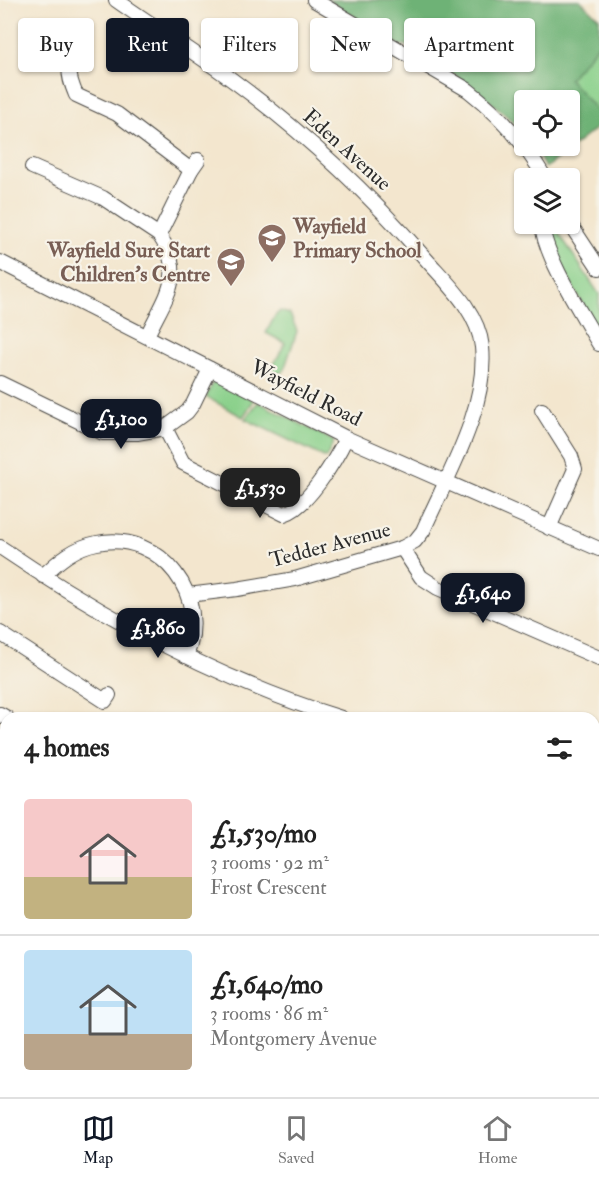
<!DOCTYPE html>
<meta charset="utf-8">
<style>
body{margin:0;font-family:"IM FELL Double Pica",serif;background:#f6f6f6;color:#222;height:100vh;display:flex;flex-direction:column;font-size:22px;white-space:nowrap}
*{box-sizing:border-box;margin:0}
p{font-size:20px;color:#767676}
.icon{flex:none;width:33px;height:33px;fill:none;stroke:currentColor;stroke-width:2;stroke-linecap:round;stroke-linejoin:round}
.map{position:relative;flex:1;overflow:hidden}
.panel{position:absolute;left:0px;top:712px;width:600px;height:386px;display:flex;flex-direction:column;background:#fff;border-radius:18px 18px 0 0;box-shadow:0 2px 4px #0004}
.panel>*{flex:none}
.guide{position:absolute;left:18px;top:18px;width:564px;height:54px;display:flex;gap:12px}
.controls{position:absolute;left:514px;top:90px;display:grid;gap:12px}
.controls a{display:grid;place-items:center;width:66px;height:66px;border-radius:6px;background:#fff;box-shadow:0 2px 4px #0004;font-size:30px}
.price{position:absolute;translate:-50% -51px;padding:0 14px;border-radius:12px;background:#111827;color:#fff;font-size:20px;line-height:39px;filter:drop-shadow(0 2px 3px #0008)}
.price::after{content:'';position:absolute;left:50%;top:36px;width:18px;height:14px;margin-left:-9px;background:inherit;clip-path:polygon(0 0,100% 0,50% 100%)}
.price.current{background:#222;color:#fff}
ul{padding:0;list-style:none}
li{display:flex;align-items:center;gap:18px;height:150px;padding:0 24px}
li+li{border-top:2px solid #e0e0e0}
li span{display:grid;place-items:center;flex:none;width:168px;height:120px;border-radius:6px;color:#555}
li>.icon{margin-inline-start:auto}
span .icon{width:72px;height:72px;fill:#fffc;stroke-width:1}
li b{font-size:26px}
h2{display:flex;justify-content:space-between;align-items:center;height:72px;padding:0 24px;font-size:26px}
.tag{padding:0 21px;border-radius:6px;background:#fff;box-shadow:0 2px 4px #0004;font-size:21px;line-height:54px}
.tag.current{background:#111827;color:#fff}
.tabs{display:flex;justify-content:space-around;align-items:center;height:84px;border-top:2px solid #e0e0e0;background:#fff;font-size:16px;color:#767676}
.tabs a{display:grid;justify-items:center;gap:3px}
.tabs .current{color:#111827}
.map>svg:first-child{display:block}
.green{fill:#89d08a;stroke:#5a7e5a;stroke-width:1.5}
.forest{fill:#6eb276;stroke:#4c6e50;stroke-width:1.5}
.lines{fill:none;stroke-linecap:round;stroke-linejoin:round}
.minor-casing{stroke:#494743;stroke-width:16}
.minor{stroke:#fff;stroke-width:14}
.labels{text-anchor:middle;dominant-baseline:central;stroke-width:4.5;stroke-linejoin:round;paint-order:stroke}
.street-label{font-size:21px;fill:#2b2b2b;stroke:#f7f3e8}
.education-label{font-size:21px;font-weight:bold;fill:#785e54;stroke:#f7f3e8;text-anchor:start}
</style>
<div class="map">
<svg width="599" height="1097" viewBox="0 0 599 1097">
<rect width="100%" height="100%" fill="#f7f3e8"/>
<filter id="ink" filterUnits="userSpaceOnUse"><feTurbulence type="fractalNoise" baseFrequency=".0167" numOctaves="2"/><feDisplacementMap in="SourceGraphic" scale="12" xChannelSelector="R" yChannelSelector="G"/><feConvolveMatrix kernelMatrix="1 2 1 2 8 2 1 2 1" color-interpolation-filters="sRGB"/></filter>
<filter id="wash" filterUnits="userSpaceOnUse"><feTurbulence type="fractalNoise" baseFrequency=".008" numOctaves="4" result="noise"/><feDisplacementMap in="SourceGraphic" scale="24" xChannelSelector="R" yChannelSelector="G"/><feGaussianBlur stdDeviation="1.35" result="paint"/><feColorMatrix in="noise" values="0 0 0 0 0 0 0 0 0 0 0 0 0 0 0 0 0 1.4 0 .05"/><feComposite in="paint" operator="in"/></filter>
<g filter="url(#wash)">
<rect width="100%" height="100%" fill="#f3e6ce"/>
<!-- green -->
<g class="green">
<polygon points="599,44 599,113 568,79"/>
<path d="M549,224h4l46,70v38c-12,-21 -54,-87 -50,-108z"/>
<path d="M280,311l10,3 7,17 -13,39c-3,5 -9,4 -14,2l15,-29 -19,-10 9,-17z"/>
<polygon points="214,380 254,400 243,417 206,397"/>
<polygon points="258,402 334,441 326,458 245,419"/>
<polygon points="6,925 6,1092 414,1092 430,1097 0,1097 0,931"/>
</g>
<!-- forest -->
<path class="forest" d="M328,0h252l19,18v26l-30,35 30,34v13l-54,42 -12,-22h37v-46h-45v34c-35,-37 -76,-64 -120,-89l-5,1z"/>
</g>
<g filter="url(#ink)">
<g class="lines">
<!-- minor casing -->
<g class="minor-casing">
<g id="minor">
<path d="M116,0c41,29 84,55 123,85 69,51 130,109 186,173 23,26 53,53 57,89 6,62 -35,129 -59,184l-8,10 -13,7 -107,31 -58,10 -49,6"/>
<path d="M314,0l154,90c32,25 57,53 77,88"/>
<path d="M81,46c-14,21 -15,25 -5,49l41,19 74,56"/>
<polyline points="32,167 103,198 159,235"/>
<path d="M542,224c2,32 40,90 57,120"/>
<polyline points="570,224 599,268"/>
<polyline points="0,262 346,438 599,549"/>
<path d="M147,336c18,-39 40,-61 12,-101l32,-65 7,-10"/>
<polyline points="0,383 103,433 137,433 165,428 187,412 193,404 210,369"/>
<polyline points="542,410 571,456 575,469 549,528"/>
<path d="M165,428l18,35 101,51c23,-6 52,-55 62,-76"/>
<path d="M0,547c106,72 218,133 341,171"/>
<polyline points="402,548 421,577 438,588 599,658"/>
<path d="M43,576c15,-15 32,-29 54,-33 65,-13 114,55 89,113"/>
<polyline points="0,633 105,701 109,695"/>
<polyline points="0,714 7,718"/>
<polyline points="594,764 599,765"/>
<polyline points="0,830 6,820"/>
<polyline points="594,891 599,890"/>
<polyline points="0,896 6,901"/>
<polyline points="594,1088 599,1090"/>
<polyline points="448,1092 461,1097"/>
<polyline points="510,1097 511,1092"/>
</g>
</g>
<!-- minor -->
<use href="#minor" class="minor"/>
</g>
</g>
<!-- icons -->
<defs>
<g id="school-pin" transform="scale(1.5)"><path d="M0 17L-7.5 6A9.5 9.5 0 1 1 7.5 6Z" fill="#8d6e63" stroke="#f7f3e8"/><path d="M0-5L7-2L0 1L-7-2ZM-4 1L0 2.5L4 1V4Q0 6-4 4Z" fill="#fff"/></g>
</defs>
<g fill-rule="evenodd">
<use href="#school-pin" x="272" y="238"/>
<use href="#school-pin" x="231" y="262"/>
</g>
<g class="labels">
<!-- street labels -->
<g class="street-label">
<text transform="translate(347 150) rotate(42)">Eden Avenue</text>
<text transform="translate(306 393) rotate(27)">Wayfield Road</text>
<text transform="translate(330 545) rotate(-15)">Tedder Avenue</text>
</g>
<!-- education labels -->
<g class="education-label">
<text x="293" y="226">Wayfield<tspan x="293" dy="24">Primary School</tspan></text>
<text x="210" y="250" text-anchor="end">Wayfield Sure Start<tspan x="210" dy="24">Children’s Centre</tspan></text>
</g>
</g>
</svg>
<div class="controls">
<a><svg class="icon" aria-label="locate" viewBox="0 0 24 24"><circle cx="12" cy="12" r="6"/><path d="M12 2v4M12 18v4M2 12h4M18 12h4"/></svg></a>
<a><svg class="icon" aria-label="layers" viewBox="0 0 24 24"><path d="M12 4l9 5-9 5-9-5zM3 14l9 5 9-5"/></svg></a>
</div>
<b class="price" style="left:121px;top:450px">£1,100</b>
<b class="price current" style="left:260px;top:519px">£1,530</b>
<b class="price" style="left:483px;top:624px">£1,640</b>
<b class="price" style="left:158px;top:659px">£1,860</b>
<div class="guide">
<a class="tag">Buy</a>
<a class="tag current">Rent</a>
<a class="tag">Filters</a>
<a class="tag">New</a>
<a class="tag">Apartment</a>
</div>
<section class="panel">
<h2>4 homes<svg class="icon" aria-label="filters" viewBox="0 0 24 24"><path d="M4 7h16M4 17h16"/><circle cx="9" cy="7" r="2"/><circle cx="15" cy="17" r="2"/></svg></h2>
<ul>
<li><span style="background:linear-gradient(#f6c9c9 65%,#c2b280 0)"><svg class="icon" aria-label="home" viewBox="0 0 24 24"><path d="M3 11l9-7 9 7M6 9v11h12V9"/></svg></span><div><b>£1,530/mo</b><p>3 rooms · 92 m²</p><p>Frost Crescent</p></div></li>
<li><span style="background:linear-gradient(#bfe0f5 70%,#b9a48a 0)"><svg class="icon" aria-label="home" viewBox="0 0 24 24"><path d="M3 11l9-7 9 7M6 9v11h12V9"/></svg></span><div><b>£1,640/mo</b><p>3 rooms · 86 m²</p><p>Montgomery Avenue</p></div></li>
</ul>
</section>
</div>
<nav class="tabs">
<a class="current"><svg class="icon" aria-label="map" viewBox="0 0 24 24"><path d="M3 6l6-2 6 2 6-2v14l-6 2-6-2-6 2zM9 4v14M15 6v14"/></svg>Map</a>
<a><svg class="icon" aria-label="saved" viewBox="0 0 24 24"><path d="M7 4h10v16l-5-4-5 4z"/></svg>Saved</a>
<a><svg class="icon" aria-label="home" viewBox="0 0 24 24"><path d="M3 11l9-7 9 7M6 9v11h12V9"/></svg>Home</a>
</nav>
